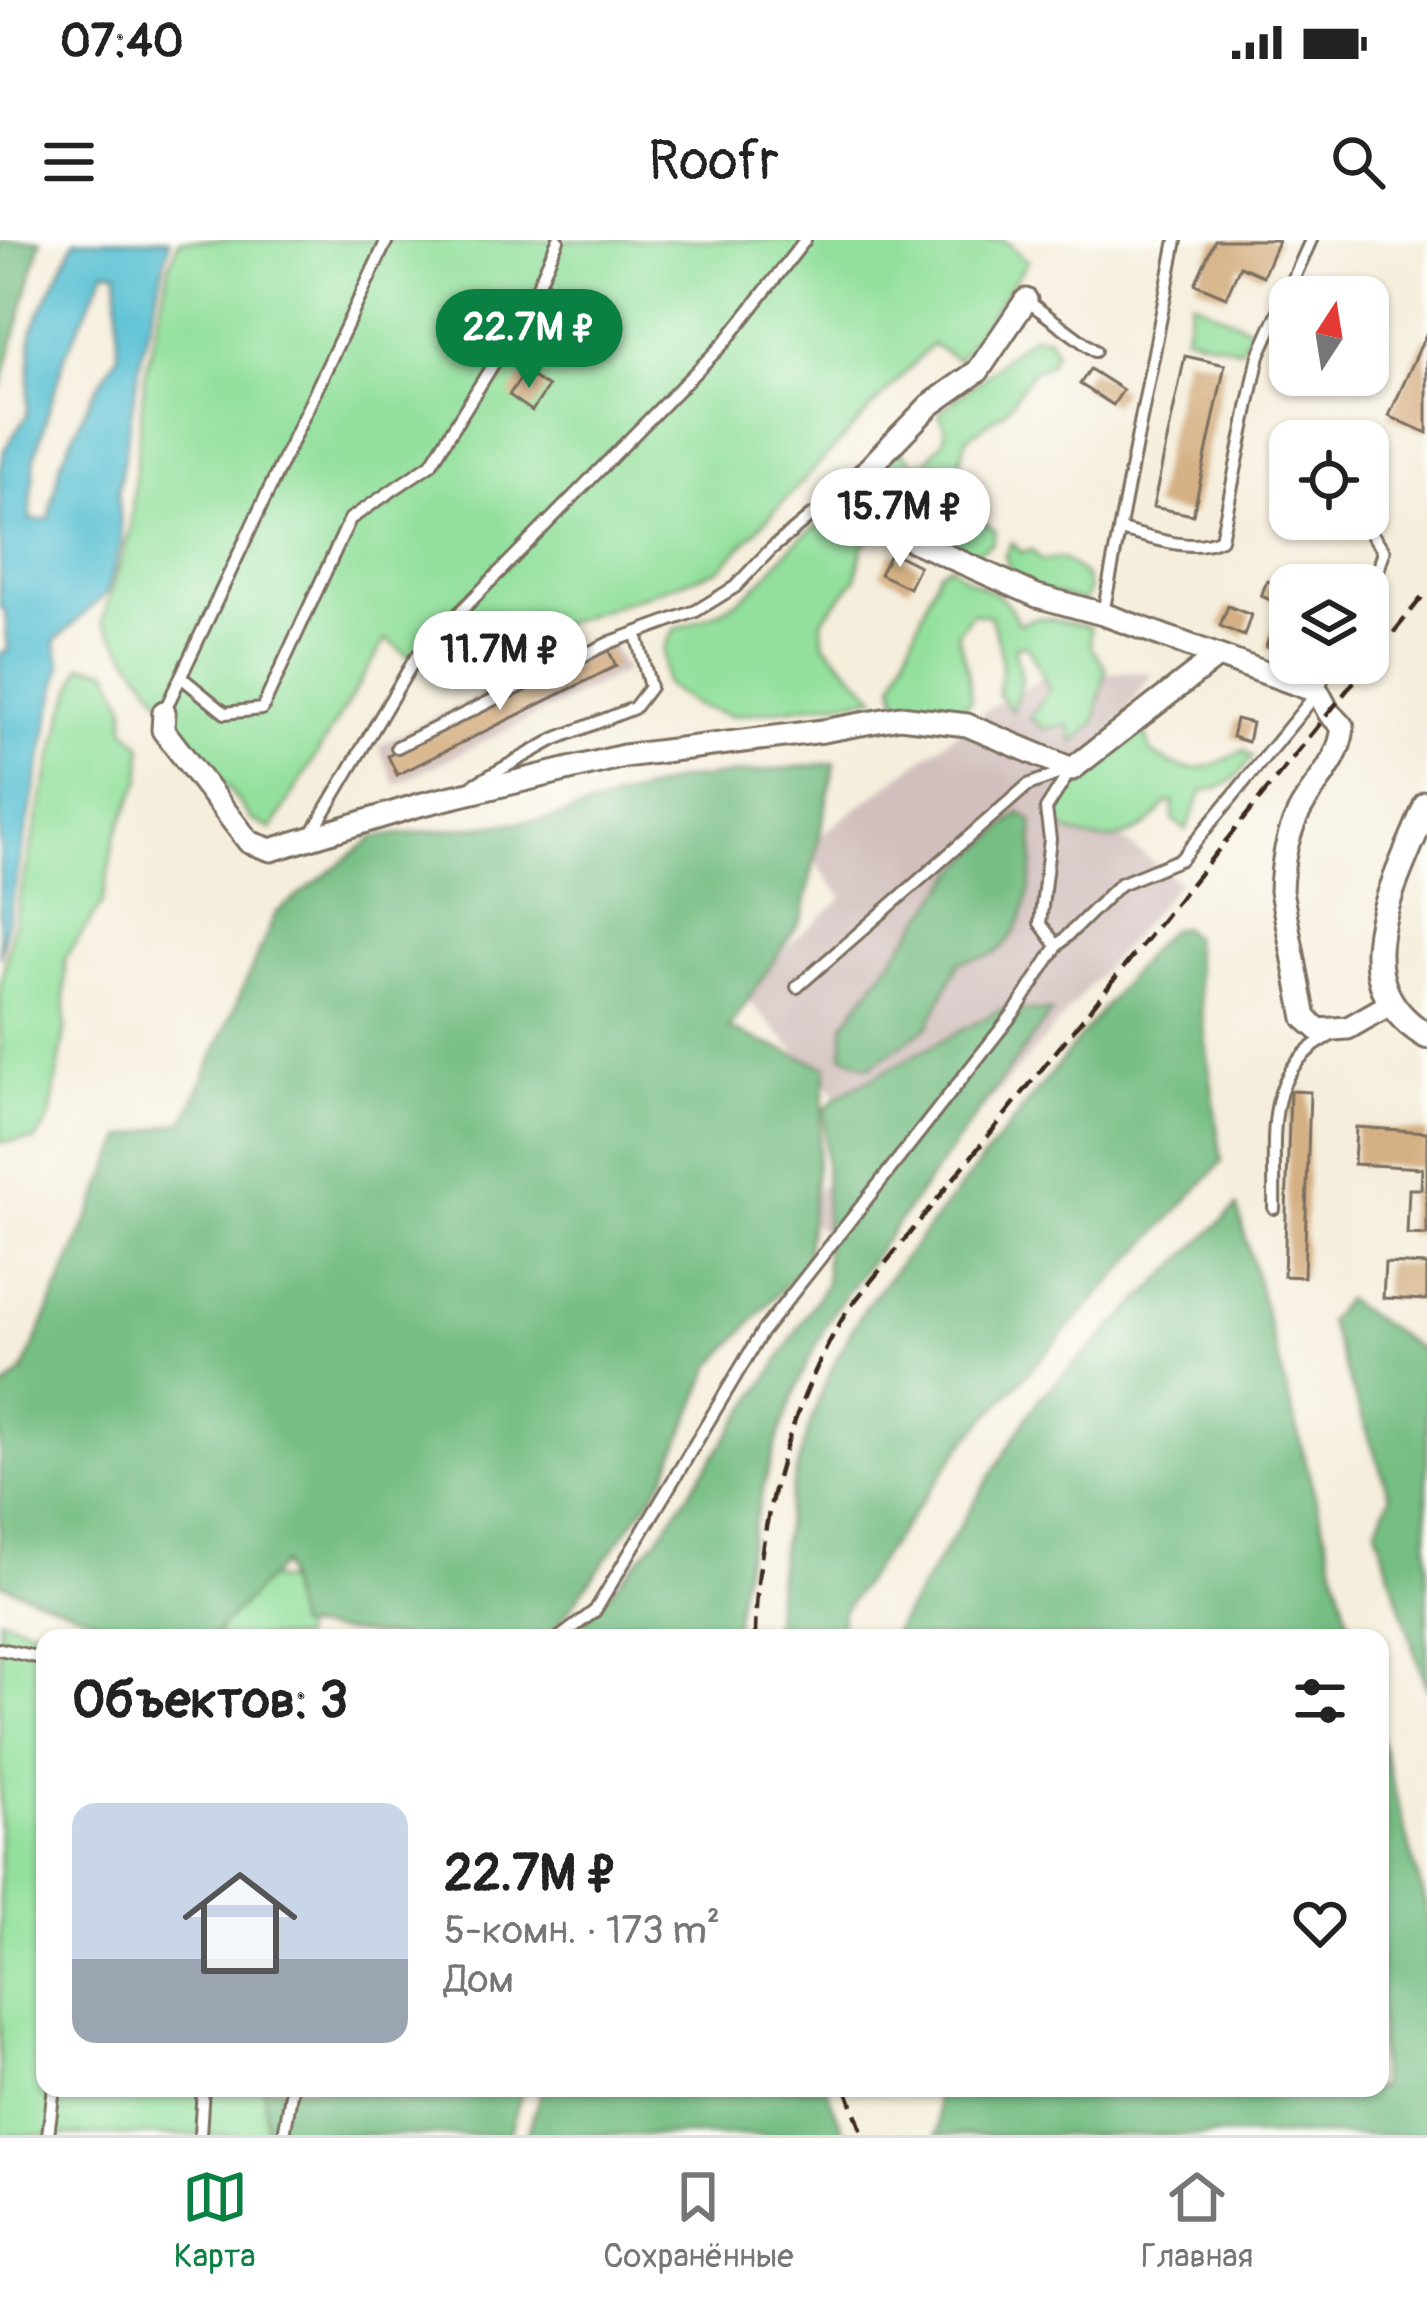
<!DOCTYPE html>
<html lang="ru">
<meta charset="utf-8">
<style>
body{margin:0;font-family:Pangolin,sans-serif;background:#f6f6f6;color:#222;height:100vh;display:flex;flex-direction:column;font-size:45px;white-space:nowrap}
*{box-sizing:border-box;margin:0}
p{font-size:39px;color:#767676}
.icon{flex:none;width:66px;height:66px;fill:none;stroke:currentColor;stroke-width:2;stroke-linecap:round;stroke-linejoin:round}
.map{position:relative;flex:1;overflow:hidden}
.panel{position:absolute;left:36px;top:1389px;width:1353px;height:468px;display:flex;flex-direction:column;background:#fff;border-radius:24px;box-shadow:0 3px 9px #0004}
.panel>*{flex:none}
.needle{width:78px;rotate:12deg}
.buttons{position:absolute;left:1269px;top:36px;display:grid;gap:24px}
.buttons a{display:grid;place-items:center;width:120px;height:120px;border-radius:24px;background:#fff;box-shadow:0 3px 9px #0004;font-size:60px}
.price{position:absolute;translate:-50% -102px;padding:0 27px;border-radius:42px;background:#fff;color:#222;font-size:39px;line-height:78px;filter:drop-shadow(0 3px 6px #0008)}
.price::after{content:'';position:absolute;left:50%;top:72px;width:36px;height:27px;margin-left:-18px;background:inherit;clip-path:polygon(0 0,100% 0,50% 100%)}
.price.on{background:#0b8043;color:#fff}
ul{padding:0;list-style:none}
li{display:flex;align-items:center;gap:36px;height:300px;padding:0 36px}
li+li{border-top:3px solid #e0e0e0}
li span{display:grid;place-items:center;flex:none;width:336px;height:240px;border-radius:24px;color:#555}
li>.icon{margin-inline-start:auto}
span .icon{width:144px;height:144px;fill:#fffc;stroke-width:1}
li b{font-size:51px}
h2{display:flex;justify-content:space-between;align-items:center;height:144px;padding:0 36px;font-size:51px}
.status{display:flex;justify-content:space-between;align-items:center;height:84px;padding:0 60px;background:#fff;direction:ltr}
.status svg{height:33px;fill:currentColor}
header{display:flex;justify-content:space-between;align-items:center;height:156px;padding:0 36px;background:#fff;font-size:54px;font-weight:600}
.dock{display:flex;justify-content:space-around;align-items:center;height:168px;border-top:3px solid #e0e0e0;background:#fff;font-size:33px;color:#767676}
.dock a{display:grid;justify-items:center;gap:6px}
.dock .on{color:#0b8043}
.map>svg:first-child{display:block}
.industrial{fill:#d1bfbe}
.green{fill:#93e09d;stroke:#67855e;stroke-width:3}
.forest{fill:#76be84;stroke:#587451;stroke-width:3}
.water{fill:#57c0d3;stroke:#497578;stroke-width:3;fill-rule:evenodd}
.building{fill:#d5b084}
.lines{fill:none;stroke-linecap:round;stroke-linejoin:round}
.service-casing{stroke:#7c6f60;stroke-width:16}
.minor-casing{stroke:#7c6f60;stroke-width:27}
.tertiary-casing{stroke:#7c6f60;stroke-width:30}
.service{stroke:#fff;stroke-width:10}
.minor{stroke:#fff;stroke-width:21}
.tertiary{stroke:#fff;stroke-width:24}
.rail{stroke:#3b2a1e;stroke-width:4.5;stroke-dasharray:18 9;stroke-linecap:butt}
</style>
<div class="status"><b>07:40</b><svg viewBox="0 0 49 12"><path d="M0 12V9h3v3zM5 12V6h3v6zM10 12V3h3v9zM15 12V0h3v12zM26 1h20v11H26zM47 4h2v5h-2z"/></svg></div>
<header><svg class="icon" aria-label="menu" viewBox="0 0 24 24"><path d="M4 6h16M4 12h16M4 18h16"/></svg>Roofr<svg class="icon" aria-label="search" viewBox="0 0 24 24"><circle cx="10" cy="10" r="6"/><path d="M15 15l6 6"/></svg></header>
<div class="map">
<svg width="1427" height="1895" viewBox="0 0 1427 1895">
<rect width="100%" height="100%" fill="#fdfcf7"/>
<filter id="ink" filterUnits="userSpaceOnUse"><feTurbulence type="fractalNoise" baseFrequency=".00833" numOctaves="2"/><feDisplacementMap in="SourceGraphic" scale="24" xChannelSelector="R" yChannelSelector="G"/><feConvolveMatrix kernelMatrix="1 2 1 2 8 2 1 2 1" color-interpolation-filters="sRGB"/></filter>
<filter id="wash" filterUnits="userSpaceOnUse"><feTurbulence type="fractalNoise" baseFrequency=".004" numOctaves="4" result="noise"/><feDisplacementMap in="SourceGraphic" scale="48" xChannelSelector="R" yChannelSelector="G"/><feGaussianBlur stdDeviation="2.7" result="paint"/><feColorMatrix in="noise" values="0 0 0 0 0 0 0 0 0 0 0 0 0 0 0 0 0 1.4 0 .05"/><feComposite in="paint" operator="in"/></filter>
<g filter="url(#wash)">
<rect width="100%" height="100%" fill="#f5eedc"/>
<!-- industrial -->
<g class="industrial">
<polygon points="606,393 625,431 396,545 378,506"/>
<polygon points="1153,432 1068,558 1179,642 853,1021 800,970 869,891 738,749 843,658 804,608 995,464 1052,433"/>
</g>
<!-- green -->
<g class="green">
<polygon points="179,0 1004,0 1028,21 958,120 932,104 720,329 428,431 386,399 272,589 252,580 102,381 130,291 144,140 169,27"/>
<polygon points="1191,60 1252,89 1240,109 1185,95"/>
<path d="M1033,96l16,2 6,14 -6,12 -17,8 -26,38 -39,28 -9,27 3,40 34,26 -3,12 -17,10c-12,-4 -26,-6 -38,-12 -31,-15 -27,-35 -67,-32l-6,-16c7,-19 18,-37 38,-42l10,12h13l18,-22 3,-12 -7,-15c14,-15 31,-25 47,-39 17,-14 28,-28 47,-39z"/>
<path d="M838,279l13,10 19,-1 3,9 -10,8 -7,34 -34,41 1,22 53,55 -145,19 -37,-11 -29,-21 -1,-36 11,-19c24,-8 49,-17 69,-33 35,-25 50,-69 94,-77z"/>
<polygon points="1012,302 1021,312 1032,310 1041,321 1061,318 1085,335 1089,351 1084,362 1036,348 1010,331 1005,315"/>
<path d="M950,325c25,28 54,18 68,59l20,-7 52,10 1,20 15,21 -11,55 -22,20 -4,-18 -25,4 -14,-11 19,-29 -22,-44 -13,1 8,34 -10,32 -14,-18c7,-30 3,-49 -8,-78l-18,-3 -15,21 10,31 4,34 -11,12h-38l-23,-5 -5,-22 45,-113z"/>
<polygon points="82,425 109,430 125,465 125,488 142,506 141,539 115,597 102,664 65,718 65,790 50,877 36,900 0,902 0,744 44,551 64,473"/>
<path d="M1144,487l6,24c38,27 54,20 94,-1l9,7c-14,18 -26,34 -50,33l-17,40 -13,-10v-18l-8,2c-23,39 -74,47 -109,19 6,-44 46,-81 88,-96z"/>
<polygon points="249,1335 303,1345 301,1398 216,1398"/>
<polygon points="0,1378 62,1398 45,1398 45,1848 276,1848 268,1895 0,1895"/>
</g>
<!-- forest -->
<g class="forest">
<polygon points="0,0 41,0 0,151"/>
<polygon points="835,523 802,678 729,789 827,827 806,1022 712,1126 663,1241 548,1398 403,1398 296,1387 282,1324 210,1398 146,1398 0,1344 0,1152 23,1131 123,898 185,881 276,673 375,597 551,579 679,540"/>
<path d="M1020,573l12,8c5,37 -1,110 -37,132 -9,5 -26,6 -36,9l-31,64 -58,41 -28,-12 2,-31 114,-154z"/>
<path d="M1182,687l10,10 30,225 -255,277 -124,172 -4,27h-66c6,-118 29,-231 93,-332l283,-355 21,-22z"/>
<path d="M1002,769l49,3 -215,296c-43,73 -68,154 -87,237 -6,31 -15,61 -14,93h-166l88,-99 111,-161 58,-95 -1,-174 13,-13z"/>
<polygon points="1237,966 1353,1398 890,1398 1038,1160"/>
<polygon points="1345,1059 1427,1114 1427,1450 1376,1289 1390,1256 1328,1081"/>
<polygon points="1380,1497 1427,1671 1427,1895 936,1895 939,1888 935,1848 1380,1848"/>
<polygon points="264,1848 523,1848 509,1895 266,1895"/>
<polygon points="542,1848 826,1848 845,1895 527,1895"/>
</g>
<!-- water -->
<path class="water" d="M75,0h95l-29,118 -23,133 4,50 -15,52 -52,48 6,24 -61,292v-304l8,-2 -3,-39 -5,-6v-131l4,-25 23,-35 5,-86zM105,30l12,1 1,84 -27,42 -30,65 -12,57 -19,1 5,-64 30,-100z"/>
<g id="blocks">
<!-- building -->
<g class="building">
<polygon points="1215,0 1275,0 1278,1 1263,36 1240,26 1226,57 1195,44"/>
<polygon points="1427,92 1427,193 1389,176"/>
<polygon points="1185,116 1225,125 1193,275 1153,267"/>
<polygon points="1090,129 1123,150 1113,165 1080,144"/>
<polygon points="525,132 548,147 532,171 509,155"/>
<polygon points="891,312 919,326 909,348 880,334"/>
<polygon points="1267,341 1281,346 1275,362 1261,356"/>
<polygon points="1228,366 1251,375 1244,396 1220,386"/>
<polygon points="1273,386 1290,392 1290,416 1266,407"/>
<polygon points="608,409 616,426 397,535 388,516"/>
<polygon points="1236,479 1252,483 1248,502 1232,497"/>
<polygon points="1290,851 1310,852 1304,1037 1284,1036"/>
<polygon points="1356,887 1427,892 1427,995 1407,994 1409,949 1421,949 1422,928 1354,924"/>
<polygon points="1385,1023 1427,1025 1427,1060 1383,1058"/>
</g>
</g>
</g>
<g filter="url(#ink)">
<use href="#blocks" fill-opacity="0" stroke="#7c6f60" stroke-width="3"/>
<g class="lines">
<!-- service casing -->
<g class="service-casing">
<g id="service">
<polyline points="1026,60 1095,111"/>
<polyline points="1361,279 1384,311 1368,364"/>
<path d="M1120,290c31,7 72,24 101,9l38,-184 52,-115"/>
<polyline points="1103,373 1176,0"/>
<polyline points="181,437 225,473 262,469 350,279 431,224 528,68 558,0"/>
<polyline points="164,472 387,0"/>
<polyline points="397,507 611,402 696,371 735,347 771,309 812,275 842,269"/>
<polyline points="473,545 555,499 634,468 650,447 636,394"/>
<polyline points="311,595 416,417 725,102 805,0"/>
<polyline points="1057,706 1040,683 1050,599 1046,569 1070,531"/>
<polyline points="797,747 1028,545 1068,530"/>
<path d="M1274,968c2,-70 -14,-139 60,-174"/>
<polyline points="559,1398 595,1371 762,1092 1016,770 1057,706 1120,644 1181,619 1318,452 1328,423"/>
<polyline points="0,1409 45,1419"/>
<polyline points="48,1895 54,1848"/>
<polyline points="200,1895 203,1848"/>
<polyline points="284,1895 292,1848"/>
</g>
</g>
<!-- minor casing -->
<g class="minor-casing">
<g id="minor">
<path d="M1026,60l-48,71 -48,34 -38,39 -33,35 -17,30 195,87 66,18 215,78 11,21 14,14c-4,37 -29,55 -45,87 -12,24 -16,50 -17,77l24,127 14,12 29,-2 42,-24"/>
<polyline points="164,472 163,490 249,602 271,610 419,565 624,516 823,491 900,477 967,485 1072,529 1215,418"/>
</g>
</g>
<!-- tertiary casing -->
<g class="tertiary-casing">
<path id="tertiary" d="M1427,564c-29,75 -93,177 0,232"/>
</g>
<!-- service -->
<use href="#service" class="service"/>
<!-- minor -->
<use href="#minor" class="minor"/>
<!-- tertiary -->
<use href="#tertiary" class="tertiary"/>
<!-- rail -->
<g class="rail">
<path d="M755,1398c1,-111 34,-232 92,-327l580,-720"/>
<polyline points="846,1848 863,1895"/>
</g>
</g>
</g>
</svg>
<div class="buttons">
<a><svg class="needle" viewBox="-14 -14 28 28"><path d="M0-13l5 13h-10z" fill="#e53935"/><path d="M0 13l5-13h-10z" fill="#767676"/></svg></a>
<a><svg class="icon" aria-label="locate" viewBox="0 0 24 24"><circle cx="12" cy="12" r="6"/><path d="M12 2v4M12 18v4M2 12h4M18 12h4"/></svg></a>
<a><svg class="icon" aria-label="layers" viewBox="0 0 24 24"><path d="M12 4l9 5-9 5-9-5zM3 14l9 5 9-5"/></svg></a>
</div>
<b class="price on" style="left:529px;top:151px">22.7M ₽</b>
<b class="price" style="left:900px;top:330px">15.7M ₽</b>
<b class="price" style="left:500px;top:473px">11.7M ₽</b>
<section class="panel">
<h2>Объектов: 3<svg class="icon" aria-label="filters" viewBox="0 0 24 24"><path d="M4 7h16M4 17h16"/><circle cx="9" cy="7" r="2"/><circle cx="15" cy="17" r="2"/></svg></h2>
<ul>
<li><span style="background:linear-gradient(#c9d6e8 65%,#9aa5b1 0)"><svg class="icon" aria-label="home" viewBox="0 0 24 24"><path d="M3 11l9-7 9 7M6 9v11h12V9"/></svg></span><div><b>22.7M ₽</b><p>5-комн. · 173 m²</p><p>Дом</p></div><svg class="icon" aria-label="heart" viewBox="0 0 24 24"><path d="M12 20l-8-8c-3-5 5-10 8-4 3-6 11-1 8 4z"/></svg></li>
</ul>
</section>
</div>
<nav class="dock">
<a class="on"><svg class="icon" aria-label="map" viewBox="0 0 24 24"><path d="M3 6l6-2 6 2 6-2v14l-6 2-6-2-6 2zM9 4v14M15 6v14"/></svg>Карта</a>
<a><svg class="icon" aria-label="saved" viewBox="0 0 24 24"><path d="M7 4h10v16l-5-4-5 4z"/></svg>Сохранённые</a>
<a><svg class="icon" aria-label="home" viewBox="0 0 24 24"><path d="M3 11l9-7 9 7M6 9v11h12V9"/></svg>Главная</a>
</nav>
